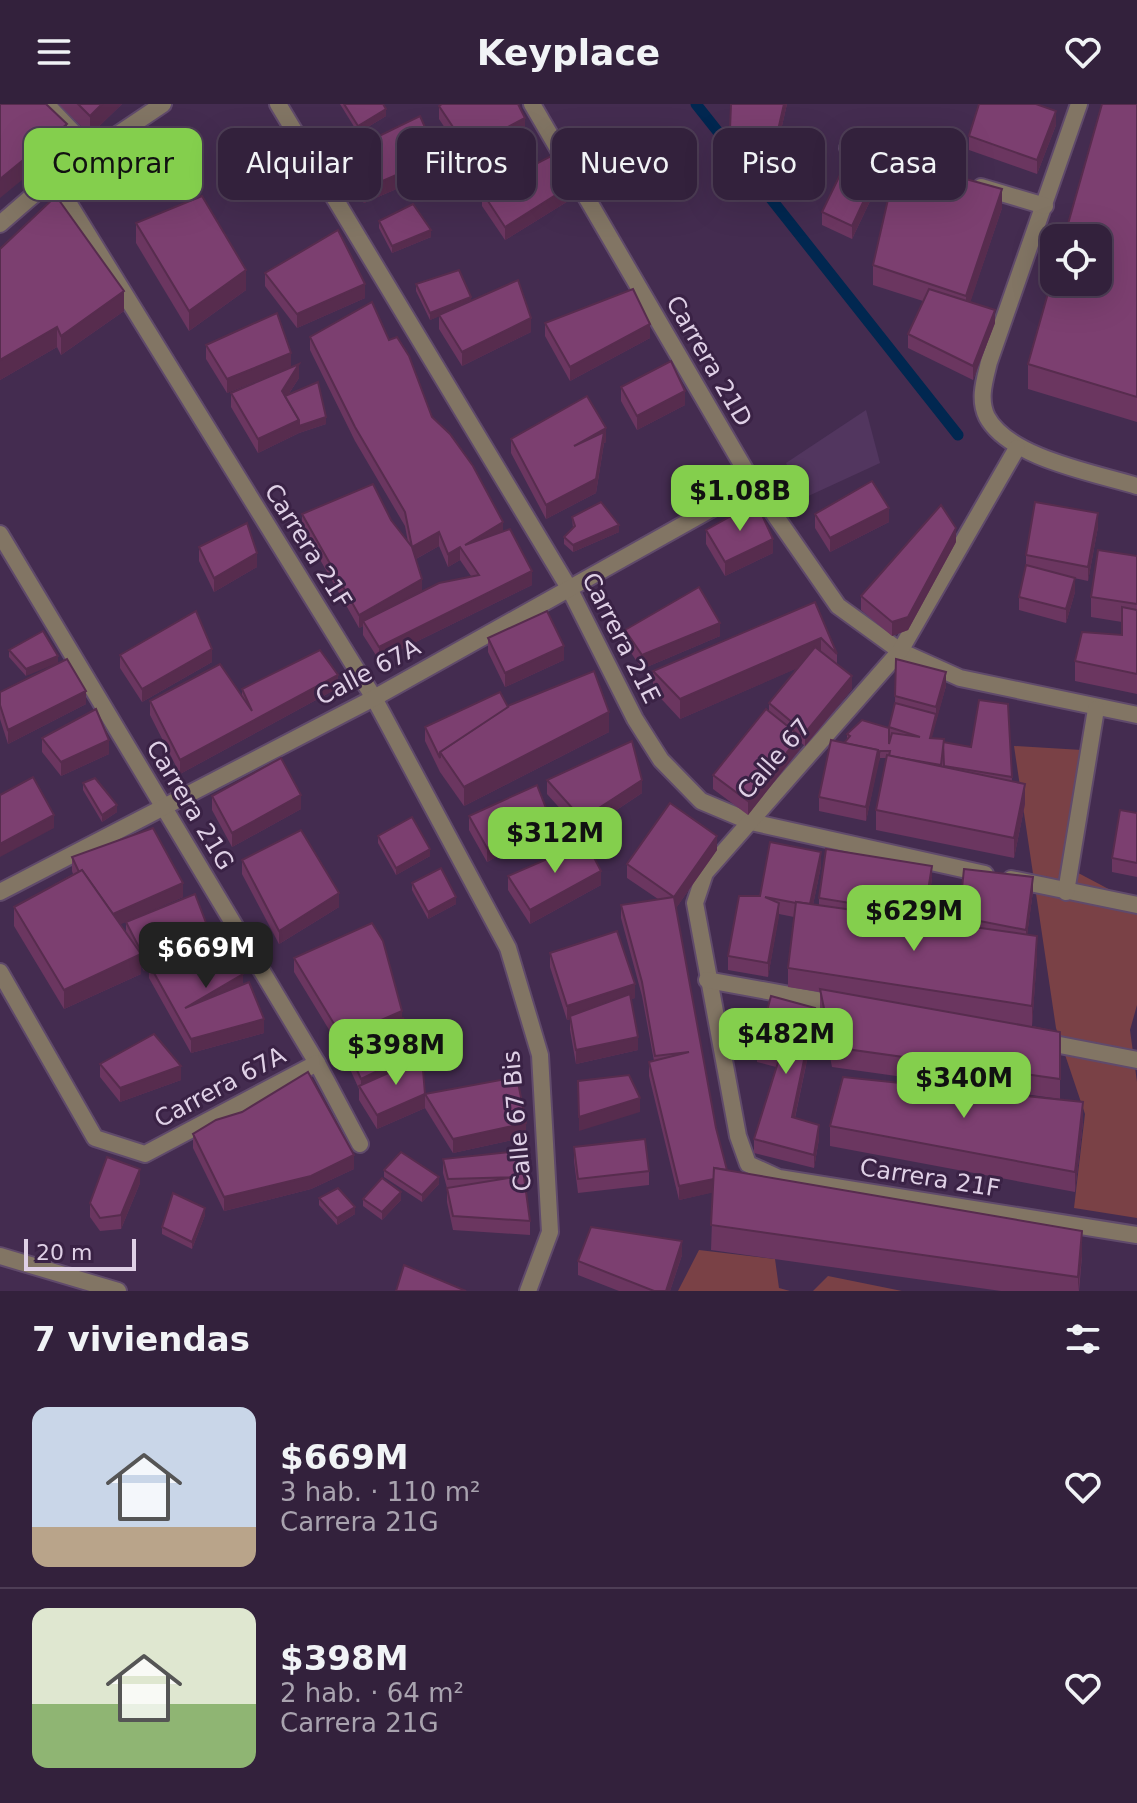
<!DOCTYPE html>
<html lang="es">
<meta charset="utf-8">
<style>
body{margin:0;font-family:"DejaVu Sans",sans-serif;background:#3e2e47;color:#f1f3f6;height:100vh;display:flex;flex-direction:column;font-size:30px;white-space:nowrap}
*{box-sizing:border-box;margin:0}
p{font-size:26px;color:#a9a3af}
.icon{flex:none;width:44px;height:44px;fill:none;stroke:currentColor;stroke-width:2;stroke-linecap:round;stroke-linejoin:round}
.map{position:relative;height:1187px;overflow:hidden}
.details{display:flex;flex-direction:column;background:#33213c;flex:1}
.details>*{flex:none}
.guide{position:absolute;left:24px;top:24px;width:1090px;height:72px;display:flex;gap:16px}
.fabs{position:absolute;left:1040px;top:120px;display:grid;gap:16px}
.fabs a{display:grid;place-items:center;width:72px;height:72px;border-radius:16px;background:#33213c;box-shadow:0 8px 32px #0002,0 0 0 2px #4e3e56;font-size:40px}
.scale{position:absolute;left:24px;bottom:20px;width:112px;box-sizing:border-box;padding-left:8px;border:4px solid #dfd0e6;border-top:0;font-size:22px;line-height:28px;white-space:nowrap;color:#dfd0e6;-webkit-text-stroke:6px #3a2245;paint-order:stroke}
.price{position:absolute;translate:-50% -68px;padding:0 18px;border-radius:16px;background:#84cf4d;color:#111;font-size:26px;line-height:52px;filter:drop-shadow(0 2px 4px #0008)}
.price::after{content:'';position:absolute;left:50%;top:48px;width:24px;height:18px;margin-left:-12px;background:inherit;clip-path:polygon(0 0,100% 0,50% 100%)}
.price.on{background:#222;color:#fff}
ul{padding:0;list-style:none}
li{display:flex;align-items:center;gap:24px;height:200px;padding:0 32px}
li+li{border-top:2px solid #4e3e56}
li span{display:grid;place-items:center;flex:none;width:224px;height:160px;border-radius:16px;color:#555}
li>.icon{margin-inline-start:auto}
span .icon{width:96px;height:96px;fill:#fffc;stroke-width:1}
li b{font-size:34px}
h2{display:flex;justify-content:space-between;align-items:center;height:96px;padding:0 32px;font-size:34px}
.tag{padding:0 28px;border-radius:16px;background:#33213c;box-shadow:0 8px 32px #0002,0 0 0 2px #4e3e56;font-size:28px;line-height:72px}
.tag.on{background:#84cf4d;color:#111}
header{display:flex;justify-content:space-between;align-items:center;height:104px;padding:0 32px;background:#33213c;font-size:36px;font-weight:700}
.map>svg:first-child{display:block}
.built{fill:#52365f}
.green{fill:#7a4146}
.lines{fill:none;stroke-linecap:round;stroke-linejoin:round}
.stream{stroke:#012750;stroke-width:11}
.street-casing{stroke:#604a6b;stroke-width:20}
.street{stroke:#827564;stroke-width:16}
.wall{fill:#6b3660;fill-rule:evenodd}
.shaded-wall{fill:#572c4e}
.building{fill:#7c3f70;stroke:#572c4e;stroke-width:2}
.labels{text-anchor:middle;dominant-baseline:central;stroke-width:6;stroke-linejoin:round;paint-order:stroke}
.street-label{font-size:24px;fill:#dfd0e6;stroke:#3a2245}
</style>
<header><svg class="icon" aria-label="menu" viewBox="0 0 24 24"><path d="M4 6h16M4 12h16M4 18h16"/></svg>Keyplace<svg class="icon" aria-label="heart" viewBox="0 0 24 24"><path d="M12 20l-8-8c-3-5 5-10 8-4 3-6 11-1 8 4z"/></svg></header>
<div class="map">
<svg width="1137" height="1187" viewBox="0 0 1137 1187">
<rect width="100%" height="100%" fill="#442c50"/>
<!-- built -->
<polygon class="built" points="866,306 880,359 804,394 786,359"/>
<!-- green -->
<g class="green">
<polygon points="1014,642 1082,646 1065,762 1137,800 1137,901 1130,926 1137,978 1137,1114 1074,1104 1085,1010 1056,924"/>
<polygon points="699,1146 775,1155 779,1184 790,1187 678,1187"/>
<polygon points="828,1172 902,1187 813,1187"/>
</g>
<g class="lines">
<!-- stream -->
<polyline class="stream" points="696,0 958,331"/>
<!-- street casing -->
<g class="street-casing">
<g id="street">
<polyline points="46,0 91,47"/>
<polyline points="278,0 569,484 635,615 661,656 701,697 751,718 985,770"/>
<polyline points="532,0 754,381 838,502 900,547 960,574 1137,611"/>
<path d="M1079,0l-90,258c-4,17 -11,37 -2,55 22,41 108,56 150,69"/>
<polyline points="848,44 917,64"/>
<polyline points="53,74 374,594 508,844 540,951 550,1128 528,1187"/>
<polyline points="981,83 1045,102"/>
<polyline points="0,120 53,74 163,0"/>
<polyline points="1017,344 900,547 705,769 695,799 738,1032 748,1060 779,1074 1137,1131"/>
<polyline points="0,430 317,959 360,1040"/>
<polyline points="1011,775 1137,801"/>
<polyline points="0,788 374,594 754,381"/>
<polyline points="1066,788 1096,605"/>
<polyline points="0,868 95,1034 145,1050 317,959"/>
<polyline points="707,876 839,900"/>
<polyline points="1039,937 1137,956"/>
<polyline points="0,1152 118,1187"/>
</g>
</g>
<!-- street -->
<use href="#street" class="street"/>
</g>
<!-- wall -->
<g class="wall">
<polygon points="59,0 122,0 90,31"/>
<polygon points="340,0 383,0 386,12 358,29"/>
<polygon points="787,0 773,61 730,39 730,25"/>
<polygon points="1137,0 1137,318 1028,285 1028,260"/>
<polygon points="439,2 525,27 467,57 439,15"/>
<polygon points="1056,21 1037,70 969,46 969,32"/>
<polygon points="342,50 438,67 364,99 342,64"/>
<polygon points="881,74 852,135 822,121 822,108"/>
<polygon points="482,88 573,94 505,136 482,102"/>
<polygon points="1002,104 970,198 995,219 973,276 908,244 908,230 923,197 873,181 873,161"/>
<polygon points="379,117 431,133 392,149 379,124"/>
<polygon points="136,119 246,186 189,227 136,139"/>
<polygon points="0,145 124,207 61,251 57,243 0,276"/>
<polygon points="265,169 365,194 297,224 265,182"/>
<polygon points="416,180 471,197 531,228 462,262 439,225 439,212 430,216 416,187"/>
<polygon points="545,219 650,234 570,277 545,232"/>
<path d="M310,233l79,3 43,77 71,114 29,54 -153,75 -16,-25v-9l-4,2 -57,-100v-14l89,6 17,22 -3,-16 -50,-85 -45,-91zM439,442l9,21 12,-7 11,16 -49,16 -6,-33z"/>
<polygon points="206,241 291,263 227,289 206,255"/>
<polygon points="299,274 288,291 326,320 299,329 258,349 231,303 231,289"/>
<polygon points="621,283 685,301 637,326 621,297"/>
<polygon points="511,335 606,338 604,339 596,389 546,415 511,349"/>
<polygon points="815,410 889,418 830,448 815,424"/>
<polygon points="572,413 619,428 573,448 564,440 564,433 573,424"/>
<polygon points="1098,423 1088,477 1074,474 1075,488 1066,519 1019,506 1019,493 1026,463 1026,451"/>
<polygon points="706,426 773,449 725,472 706,440"/>
<polygon points="956,438 908,526 892,532 861,506 861,492"/>
<polygon points="199,443 257,463 214,488 199,457"/>
<polygon points="1137,452 1137,590 1075,577 1075,557 1122,531 1122,518 1091,513 1091,493"/>
<polygon points="815,498 837,550 837,560 852,585 805,642 800,638 800,645 748,711 713,685 713,671 769,607 769,599 797,564 680,615 653,586 653,567"/>
<polygon points="625,526 720,532 642,565 625,540"/>
<polygon points="43,527 26,572 9,553 9,546"/>
<polygon points="488,534 564,556 505,583 488,548"/>
<polygon points="120,551 212,558 142,598 120,564"/>
<polygon points="896,555 946,582 931,634 944,639 971,643 1008,600 1012,677 1025,700 1014,754 876,726 876,706 886,654 880,654 878,660 866,717 819,707 819,693 844,639 847,635 847,630 889,624 895,599"/>
<polygon points="338,584 180,670 150,611 150,597 242,592 242,585"/>
<polygon points="0,588 86,600 8,640 0,615"/>
<polygon points="508,603 609,628 464,702 440,668 425,637 425,623"/>
<polygon points="42,634 109,650 61,672 42,648"/>
<polygon points="547,676 642,689 582,729 547,690"/>
<polygon points="83,679 117,708 102,718 83,686"/>
<polygon points="212,692 301,705 232,743 212,706"/>
<polygon points="1137,709 1137,773 1112,768 1112,754"/>
<polygon points="469,712 549,725 487,758 469,726"/>
<polygon points="378,732 430,752 396,771 378,739"/>
<polygon points="717,746 676,804 716,1024 727,1066 1082,1152 1079,1187 1001,1187 711,1146 713,1088 679,1096 649,972 649,958 654,957 642,892 621,814 621,801 658,795 627,774 627,760"/>
<polygon points="72,753 183,793 120,820 126,828 126,818 208,837 243,881 264,929 191,949 149,874 149,864 144,867 141,862 141,870 64,905 14,822 14,803 73,770 72,767"/>
<polygon points="242,756 339,803 279,840 242,770"/>
<polygon points="821,762 813,801 819,801 819,794 932,775 925,816 959,821 959,813 1033,787 1027,831 1037,852 1032,922 1060,928 1060,995 832,963 820,905 820,888 788,883 788,864 794,813 779,810 768,873 728,866 728,852 760,792"/>
<polygon points="508,772 601,781 530,820 508,786"/>
<polygon points="412,779 456,800 428,815 412,786"/>
<polygon points="550,849 635,894 631,895 638,946 576,960 570,926 570,915 567,916 550,863"/>
<polygon points="294,854 402,914 419,955 425,1004 377,1025 359,996 359,985 344,952 344,946 342,947 294,868"/>
<polygon points="815,918 795,1014 819,1035 814,1064 754,1049 754,1035 776,963 757,958 757,944"/>
<polygon points="100,960 181,976 120,998 100,973"/>
<polygon points="425,990 526,1033 453,1049 425,1004"/>
<polygon points="1083,1018 1075,1088 830,1042 830,1022"/>
<polygon points="193,1030 354,1065 311,1085 224,1107 193,1044"/>
<polygon points="574,1043 649,1067 649,1081 578,1089 574,1057"/>
<polygon points="443,1055 529,1060 525,1080 530,1117 530,1131 453,1126 447,1098 447,1084 443,1069"/>
<polygon points="384,1066 439,1080 422,1098 384,1073"/>
<polygon points="140,1079 121,1125 100,1127 90,1113 90,1099"/>
<polygon points="319,1094 355,1110 337,1121 319,1101"/>
<polygon points="363,1095 401,1096 382,1116 363,1102"/>
<polygon points="205,1111 192,1145 162,1130 162,1123"/>
<polygon points="682,1151 670,1187 619,1187 578,1171 578,1157"/>
</g>
<!-- shaded-wall -->
<g class="shaded-wall">
<polygon points="102,0 122,0 90,31 90,12"/>
<polygon points="784,0 787,0 773,61 773,48"/>
<polygon points="386,5 386,12 358,29 358,22"/>
<polygon points="1056,7 1056,21 1037,70 1037,56"/>
<polygon points="525,14 525,27 467,57 467,44"/>
<polygon points="67,20 67,39 0,94 0,75"/>
<polygon points="438,53 438,67 364,99 364,85"/>
<polygon points="881,60 881,74 852,135 852,122"/>
<polygon points="573,80 573,94 505,136 505,123"/>
<polygon points="1002,85 1002,104 966,211 966,192"/>
<polygon points="431,126 431,133 392,149 392,142"/>
<polygon points="246,166 246,186 189,227 189,207"/>
<polygon points="365,180 365,194 297,224 297,210"/>
<polygon points="124,187 124,207 61,251 61,232"/>
<polygon points="471,193 471,200 430,216 430,209"/>
<polygon points="995,206 995,219 973,276 973,262"/>
<polygon points="531,214 531,228 462,262 462,248"/>
<polygon points="650,220 650,234 570,277 570,263"/>
<polygon points="57,223 57,243 0,276 0,256"/>
<polygon points="291,249 291,263 227,289 227,275"/>
<polygon points="299,260 299,274 284,297 282,287"/>
<polygon points="685,287 685,301 637,326 637,312"/>
<polygon points="326,313 326,320 299,329 258,349 258,335 299,316"/>
<polygon points="606,324 606,338 604,339 596,389 546,415 546,401 574,342"/>
<polygon points="889,404 889,418 830,448 830,434"/>
<polygon points="1098,409 1098,423 1088,477 1088,463"/>
<polygon points="503,418 503,432 465,441"/>
<polygon points="619,421 619,428 573,448 573,441"/>
<polygon points="956,424 956,438 908,526 892,532 892,518"/>
<polygon points="439,428 439,442 412,457 412,443"/>
<polygon points="773,435 773,449 725,472 725,458"/>
<polygon points="460,443 460,456 448,463 448,450"/>
<polygon points="257,449 257,463 214,488 214,474"/>
<polygon points="532,467 532,481 379,556 379,543"/>
<polygon points="1075,474 1075,488 1066,519 1066,505"/>
<polygon points="422,475 422,488 363,517 363,522 359,524 359,511"/>
<polygon points="720,519 720,532 642,565 642,551"/>
<polygon points="821,534 821,554 680,615 680,595"/>
<polygon points="564,542 564,556 505,583 505,569"/>
<polygon points="212,545 212,558 142,598 142,585"/>
<polygon points="58,552 58,559 26,572 26,565"/>
<polygon points="946,568 946,582 930,641 930,634 936,610 936,603"/>
<polygon points="338,571 338,584 180,670 180,656"/>
<polygon points="852,572 852,585 805,642 805,629"/>
<polygon points="86,587 86,600 8,640 8,626"/>
<polygon points="609,608 609,628 464,702 464,683"/>
<polygon points="800,632 800,645 748,711 748,697"/>
<polygon points="109,636 109,650 61,672 61,658"/>
<polygon points="878,646 880,647 880,654 866,717 866,703"/>
<polygon points="642,676 642,689 582,729 582,715"/>
<polygon points="1025,680 1025,700 1014,754 1014,734"/>
<polygon points="301,691 301,705 232,743 232,729"/>
<polygon points="117,701 117,708 102,718 102,711"/>
<polygon points="54,711 54,724 0,753 0,740"/>
<polygon points="549,712 549,725 487,758 487,744"/>
<polygon points="717,732 717,746 674,807 674,793"/>
<polygon points="430,745 430,752 396,771 396,764"/>
<polygon points="821,748 821,762 810,816 810,802"/>
<polygon points="932,762 932,775 924,824 924,811"/>
<polygon points="601,767 601,781 530,820 530,806"/>
<polygon points="1033,773 1033,787 1026,840 1026,826"/>
<polygon points="183,779 183,793 110,825 110,811"/>
<polygon points="339,789 339,803 279,840 279,827"/>
<polygon points="456,793 456,800 428,815 428,808"/>
<polygon points="779,799 779,813 768,873 768,859"/>
<polygon points="208,824 208,837 149,860 149,864 144,867 144,853"/>
<polygon points="1037,832 1037,852 1032,922 1032,902"/>
<polygon points="141,850 141,870 64,905 64,886"/>
<polygon points="243,870 243,883 185,904"/>
<polygon points="635,880 635,894 567,916 567,902"/>
<polygon points="815,904 815,918 792,1027 792,1013"/>
<polygon points="402,907 402,921 344,938 344,946 342,947 342,933"/>
<polygon points="264,915 264,929 191,949 191,935"/>
<polygon points="638,933 638,946 576,960 576,946"/>
<polygon points="419,947 419,961 361,984 361,975"/>
<polygon points="181,962 181,976 120,998 120,984"/>
<polygon points="425,990 425,1004 377,1025 377,1011"/>
<polygon points="640,994 640,1008 579,1027 579,1013"/>
<polygon points="1083,998 1083,1018 1075,1088 1075,1068"/>
<polygon points="526,1019 526,1033 453,1049 453,1035"/>
<polygon points="819,1021 819,1035 814,1064 814,1051"/>
<polygon points="529,1046 529,1060 524,1086 524,1073"/>
<polygon points="354,1051 354,1065 311,1085 224,1107 224,1093"/>
<polygon points="140,1065 140,1079 121,1125 121,1111"/>
<polygon points="729,1071 729,1085 679,1096 679,1082"/>
<polygon points="439,1073 439,1080 422,1098 422,1091"/>
<polygon points="401,1088 401,1096 382,1116 382,1108"/>
<polygon points="355,1103 355,1110 337,1121 337,1114"/>
<polygon points="205,1104 205,1111 192,1145 192,1138"/>
<polygon points="1082,1127 1082,1152 1078,1187 1078,1173"/>
<polygon points="682,1137 682,1151 670,1187 666,1187"/>
</g>
<!-- building -->
<g class="building">
<polygon points="0,0 46,0 67,20 0,75"/>
<polygon points="78,0 102,0 90,12"/>
<polygon points="344,0 383,0 386,5 358,22"/>
<polygon points="442,0 518,0 525,14 467,44 439,2"/>
<polygon points="731,0 784,0 773,48 730,25"/>
<polygon points="979,0 1036,0 1056,7 1037,56 969,32"/>
<polygon points="1102,0 1137,0 1137,293 1028,260 1054,168 1054,178 1098,178 1098,134 1064,134"/>
<polygon points="420,12 438,53 364,85 342,50"/>
<polygon points="852,46 881,60 852,122 822,108"/>
<polygon points="555,50 573,80 505,123 482,88"/>
<polygon points="897,56 1002,85 966,192 873,161"/>
<polygon points="56,92 124,187 61,232 57,223 0,256 0,145"/>
<polygon points="202,92 246,166 189,207 136,119"/>
<polygon points="413,100 431,126 392,142 379,117"/>
<polygon points="338,126 365,180 297,210 265,169"/>
<polygon points="459,166 471,193 430,209 416,180"/>
<polygon points="518,176 531,214 462,248 439,211"/>
<polygon points="633,185 650,220 570,263 545,219"/>
<polygon points="929,185 995,206 973,262 908,230"/>
<polygon points="372,198 389,236 397,233 409,252 432,313 450,330 473,362 503,418 465,441 510,425 532,467 379,543 363,517 439,479 479,471 460,443 448,450 439,428 412,443 422,475 359,511 302,410 373,380 391,416 412,443 405,408 355,323 310,233"/>
<polygon points="277,209 291,249 227,275 206,241"/>
<polygon points="671,257 685,287 637,312 621,283"/>
<polygon points="299,260 282,287 299,316 258,335 231,289"/>
<polygon points="318,278 326,313 299,322 299,316 285,292"/>
<polygon points="587,292 606,324 574,342 604,328 596,375 546,401 511,335"/>
<polygon points="872,377 889,404 830,434 815,410"/>
<polygon points="601,398 619,421 573,441 564,433 575,422 572,413"/>
<polygon points="756,398 773,435 725,458 706,426"/>
<polygon points="1035,398 1098,409 1088,463 1026,451"/>
<polygon points="941,401 956,424 908,513 892,518 861,492"/>
<polygon points="247,419 257,449 214,474 199,443"/>
<polygon points="1098,446 1137,452 1137,500 1091,493"/>
<polygon points="1026,461 1075,474 1066,505 1019,493"/>
<polygon points="699,483 720,519 642,551 625,526"/>
<polygon points="815,498 837,550 821,534 680,595 653,567"/>
<polygon points="1122,503 1137,506 1137,570 1075,557 1082,528 1122,531"/>
<polygon points="196,507 212,545 142,585 120,551"/>
<polygon points="547,507 564,542 505,569 488,534"/>
<polygon points="43,527 58,552 26,565 9,546"/>
<polygon points="815,543 852,572 805,629 769,599"/>
<polygon points="320,546 338,571 180,656 150,597 220,560 252,607 242,585"/>
<polygon points="67,555 86,587 8,626 0,601 0,588"/>
<polygon points="896,555 946,568 936,603 895,592"/>
<polygon points="594,567 609,608 464,683 440,648 510,601"/>
<polygon points="500,588 508,603 440,648 440,654 425,623"/>
<polygon points="979,596 1008,600 1012,673 944,662 943,638 971,643"/>
<polygon points="895,599 936,610 930,634 944,635 941,661 889,652 890,647 880,647 878,652 878,646 844,639 850,632 847,630 862,616 889,624 889,640 892,629 920,633 889,623"/>
<polygon points="96,605 109,636 61,658 42,634"/>
<polygon points="766,605 800,632 748,697 713,671"/>
<polygon points="831,636 878,646 866,703 819,693"/>
<polygon points="632,637 642,676 582,715 547,676"/>
<polygon points="887,651 1025,680 1014,734 876,706"/>
<polygon points="281,654 301,691 232,729 212,692"/>
<polygon points="33,673 54,711 0,740 0,691"/>
<polygon points="95,674 117,701 102,711 83,679"/>
<polygon points="537,681 549,712 487,744 469,712"/>
<polygon points="670,699 717,732 674,793 627,760"/>
<polygon points="1120,706 1137,709 1137,759 1112,754"/>
<polygon points="412,713 430,745 396,764 378,732"/>
<polygon points="153,724 183,779 113,810 82,766 79,768 72,753"/>
<polygon points="301,726 339,789 279,827 242,756"/>
<polygon points="586,738 601,767 530,806 508,772"/>
<polygon points="770,738 821,748 810,800 796,798 796,799 765,793 779,799 768,859 728,852 739,792 760,792"/>
<polygon points="826,745 932,762 924,811 819,794"/>
<polygon points="441,764 456,793 428,808 412,779"/>
<polygon points="964,765 1033,773 1026,826 959,813"/>
<polygon points="82,766 141,850 64,886 14,803"/>
<polygon points="195,790 208,824 144,853 126,818"/>
<polygon points="674,793 716,1024 727,1066 714,1064 714,1075 679,1082 649,958 689,948 655,952 642,878 621,801"/>
<polygon points="796,798 1037,832 1032,902 788,864"/>
<polygon points="372,819 383,837 402,907 342,933 294,854"/>
<polygon points="617,827 635,880 567,902 550,849"/>
<polygon points="216,834 243,870 185,904 249,878 264,915 191,935 149,860"/>
<polygon points="820,885 1060,928 1060,975 832,943"/>
<polygon points="630,890 638,933 576,946 570,912"/>
<polygon points="771,892 815,904 792,1013 819,1021 814,1051 754,1035 780,952 788,953 757,944"/>
<polygon points="403,914 419,947 361,975 344,938"/>
<polygon points="154,930 181,962 120,984 100,960"/>
<polygon points="422,954 425,990 377,1011 359,982"/>
<polygon points="308,968 354,1051 311,1072 224,1093 193,1030 216,1016 242,1008"/>
<polygon points="629,971 640,994 579,1013 578,977"/>
<polygon points="517,973 526,1019 453,1035 425,990"/>
<polygon points="843,973 1083,998 1075,1068 830,1022"/>
<polygon points="645,1035 649,1067 578,1075 574,1043"/>
<polygon points="529,1046 524,1073 530,1117 453,1112 447,1084 515,1073 448,1075 443,1055"/>
<polygon points="401,1048 439,1073 422,1091 384,1066"/>
<polygon points="107,1053 140,1065 121,1111 100,1114 90,1099"/>
<polygon points="714,1064 1082,1127 1078,1173 711,1121"/>
<polygon points="382,1074 401,1088 382,1108 363,1095"/>
<polygon points="338,1084 355,1103 337,1114 319,1094"/>
<polygon points="173,1089 205,1104 192,1138 162,1123"/>
<polygon points="591,1123 682,1137 666,1187 654,1187 578,1157"/>
<polygon points="404,1161 466,1187 396,1187"/>
</g>
<g class="labels">
<!-- street labels -->
<g class="street-label">
<text transform="translate(709 257) rotate(60)">Carrera 21D</text>
<text transform="translate(308 442) rotate(58)">Carrera 21F</text>
<text transform="translate(621 534) rotate(63)">Carrera 21E</text>
<text transform="translate(368 568) rotate(-28)">Calle 67A</text>
<text transform="translate(774 655) rotate(-49)">Calle 67</text>
<text transform="translate(190 701) rotate(59)">Carrera 21G</text>
<text transform="translate(220 983) rotate(-28)">Carrera 67A</text>
<text transform="translate(517 1017) rotate(-95)">Calle 67 Bis</text>
<text transform="translate(930 1074) rotate(9)">Carrera 21F</text>
</g>
</g>
</svg>
<div class="fabs">
<a><svg class="icon" aria-label="locate" viewBox="0 0 24 24"><circle cx="12" cy="12" r="6"/><path d="M12 2v4M12 18v4M2 12h4M18 12h4"/></svg></a>
</div>
<div class="scale">20 m</div>
<b class="price" style="left:740px;top:429px">$1.08B</b>
<b class="price" style="left:555px;top:771px">$312M</b>
<b class="price" style="left:914px;top:849px">$629M</b>
<b class="price on" style="left:206px;top:886px">$669M</b>
<b class="price" style="left:786px;top:972px">$482M</b>
<b class="price" style="left:396px;top:983px">$398M</b>
<b class="price" style="left:964px;top:1016px">$340M</b>
<div class="guide">
<a class="tag on">Comprar</a>
<a class="tag">Alquilar</a>
<a class="tag">Filtros</a>
<a class="tag">Nuevo</a>
<a class="tag">Piso</a>
<a class="tag">Casa</a>
</div>
</div>
<section class="details">
<h2>7 viviendas<svg class="icon" aria-label="filters" viewBox="0 0 24 24"><path d="M4 7h16M4 17h16"/><circle cx="9" cy="7" r="2"/><circle cx="15" cy="17" r="2"/></svg></h2>
<ul>
<li><span style="background:linear-gradient(#c9d6e8 75%,#b9a48a 0)"><svg class="icon" aria-label="home" viewBox="0 0 24 24"><path d="M3 11l9-7 9 7M6 9v11h12V9"/></svg></span><div><b>$669M</b><p>3 hab. · 110 m²</p><p>Carrera 21G</p></div><svg class="icon" aria-label="heart" viewBox="0 0 24 24"><path d="M12 20l-8-8c-3-5 5-10 8-4 3-6 11-1 8 4z"/></svg></li>
<li><span style="background:linear-gradient(#dfe7d0 60%,#8fb573 0)"><svg class="icon" aria-label="home" viewBox="0 0 24 24"><path d="M3 11l9-7 9 7M6 9v11h12V9"/></svg></span><div><b>$398M</b><p>2 hab. · 64 m²</p><p>Carrera 21G</p></div><svg class="icon" aria-label="heart" viewBox="0 0 24 24"><path d="M12 20l-8-8c-3-5 5-10 8-4 3-6 11-1 8 4z"/></svg></li>
</ul>
</section>
